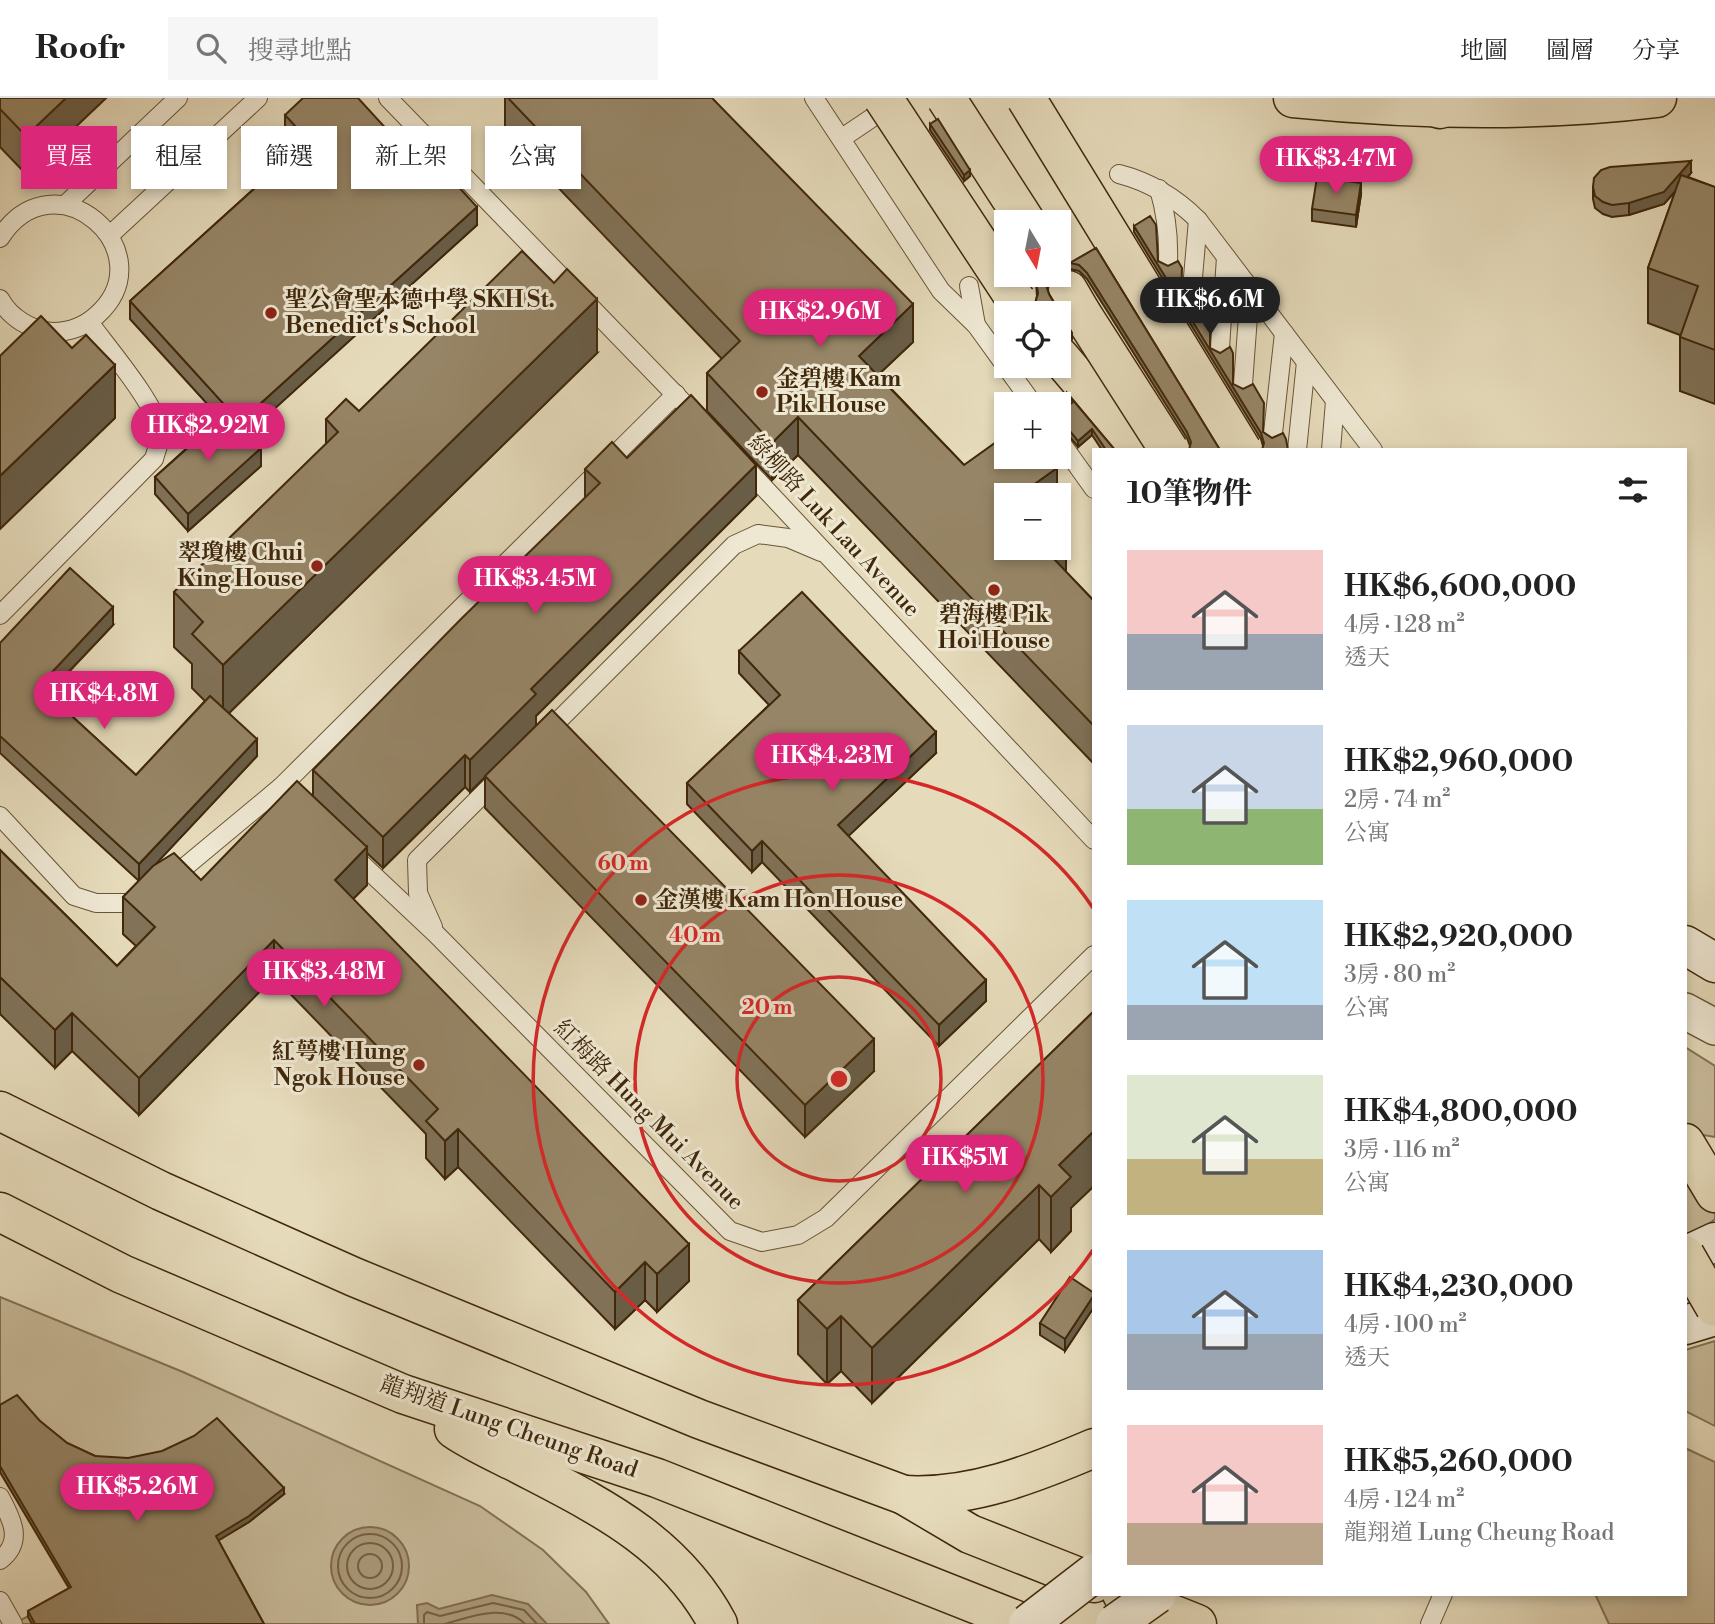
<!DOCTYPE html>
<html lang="zh-TW">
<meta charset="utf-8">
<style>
body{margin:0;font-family:"Libre Bodoni","Noto Serif TC",serif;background:#f6f6f6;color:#222;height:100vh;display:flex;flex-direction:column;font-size:26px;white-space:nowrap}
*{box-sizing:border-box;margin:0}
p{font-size:23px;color:#767676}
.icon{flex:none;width:38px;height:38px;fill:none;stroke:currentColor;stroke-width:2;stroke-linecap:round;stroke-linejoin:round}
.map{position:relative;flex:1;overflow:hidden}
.side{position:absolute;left:1092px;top:350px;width:595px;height:1148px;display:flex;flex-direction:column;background:#fff;border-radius:0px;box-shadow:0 4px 10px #0003}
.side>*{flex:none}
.top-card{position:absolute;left:21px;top:28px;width:665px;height:63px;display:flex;gap:14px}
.needle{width:46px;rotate:170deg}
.controls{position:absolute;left:994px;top:112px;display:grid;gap:14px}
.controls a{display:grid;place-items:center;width:77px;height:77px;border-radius:0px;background:#fff;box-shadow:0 4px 10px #0003;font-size:35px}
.price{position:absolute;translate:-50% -60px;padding:0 16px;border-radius:24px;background:#db2777;color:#fff;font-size:23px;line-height:46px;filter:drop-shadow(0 2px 4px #0008)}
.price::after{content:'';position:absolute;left:50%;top:42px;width:21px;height:16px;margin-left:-10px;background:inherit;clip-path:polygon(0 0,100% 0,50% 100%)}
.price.active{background:#222;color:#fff}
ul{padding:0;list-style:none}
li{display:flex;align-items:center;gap:21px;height:175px;padding:0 35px}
li span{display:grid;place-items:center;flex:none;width:196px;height:140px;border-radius:0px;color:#555}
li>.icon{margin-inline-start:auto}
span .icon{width:84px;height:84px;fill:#fffc;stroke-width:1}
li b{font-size:30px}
h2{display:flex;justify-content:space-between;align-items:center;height:84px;padding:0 35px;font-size:30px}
.chip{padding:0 24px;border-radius:0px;background:#fff;box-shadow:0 4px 10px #0003;font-size:24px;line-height:63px}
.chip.active{background:#db2777;color:#fff}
header{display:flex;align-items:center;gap:42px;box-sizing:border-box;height:98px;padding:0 35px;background:#fff;border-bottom:2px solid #e0e0e0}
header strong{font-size:33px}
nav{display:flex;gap:38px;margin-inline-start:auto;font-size:24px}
.search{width:490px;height:63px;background:#f6f6f6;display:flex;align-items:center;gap:18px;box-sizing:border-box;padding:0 24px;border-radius:0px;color:#767676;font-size:26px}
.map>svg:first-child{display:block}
.green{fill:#c9bc9c;stroke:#847254;stroke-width:2}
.water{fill:#ad9d7e;stroke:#816e50;stroke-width:2}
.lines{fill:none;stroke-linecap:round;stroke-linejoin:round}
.shore{stroke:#766244;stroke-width:2}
.service-casing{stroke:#695437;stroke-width:20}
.minor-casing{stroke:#695437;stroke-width:38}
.secondary-casing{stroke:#40280b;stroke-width:41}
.primary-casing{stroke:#40280b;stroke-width:41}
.trunk-casing{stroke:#40280b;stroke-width:41}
.motorway-casing{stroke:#40280b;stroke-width:41}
.service{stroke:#eee7d2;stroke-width:18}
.minor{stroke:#eee7d2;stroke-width:35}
.secondary{stroke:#eee7d2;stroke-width:38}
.primary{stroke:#e5daba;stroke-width:38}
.trunk{stroke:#e5daba;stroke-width:38}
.motorway{stroke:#e5daba;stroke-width:38}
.secondary-bridge-casing{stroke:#40280b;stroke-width:41;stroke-linecap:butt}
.trunk-bridge-casing{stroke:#40280b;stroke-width:41;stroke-linecap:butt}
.secondary-bridge{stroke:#eee7d2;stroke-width:38}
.trunk-bridge{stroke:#e5daba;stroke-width:38}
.wall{fill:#817258;stroke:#40280b;stroke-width:2}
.shaded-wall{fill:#695d47;stroke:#40280b;stroke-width:2}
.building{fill:#968566;stroke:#40280b;stroke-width:2}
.ring{fill:none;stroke:#d62828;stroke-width:3.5}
.poi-dot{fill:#8f2418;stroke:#eee7d2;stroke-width:2.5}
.labels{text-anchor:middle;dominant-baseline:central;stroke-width:6;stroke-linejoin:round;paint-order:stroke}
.poi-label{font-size:23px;font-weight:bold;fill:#40280b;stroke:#eee7d2;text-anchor:start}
.street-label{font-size:23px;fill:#40280b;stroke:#eee7d2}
.centre{fill:#d62828;stroke:#eee7d2;stroke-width:3.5}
.ring-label{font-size:21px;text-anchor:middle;font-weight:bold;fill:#d62828;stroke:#eee7d2;stroke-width:6;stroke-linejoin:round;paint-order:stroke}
</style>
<header>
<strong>Roofr</strong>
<div class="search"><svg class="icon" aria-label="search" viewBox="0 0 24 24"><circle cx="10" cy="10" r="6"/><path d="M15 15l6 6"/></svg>搜尋地點</div>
<nav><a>地圖</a><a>圖層</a><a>分享</a></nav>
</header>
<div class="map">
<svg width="1715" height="1526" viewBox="0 0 1715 1526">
<rect width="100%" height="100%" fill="#e5daba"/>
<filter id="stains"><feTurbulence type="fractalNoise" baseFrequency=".00286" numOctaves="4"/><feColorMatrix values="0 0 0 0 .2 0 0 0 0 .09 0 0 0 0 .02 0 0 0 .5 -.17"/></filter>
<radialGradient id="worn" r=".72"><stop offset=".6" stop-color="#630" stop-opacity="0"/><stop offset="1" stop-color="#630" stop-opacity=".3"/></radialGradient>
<!-- green -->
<g class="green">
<polygon points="1685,949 1715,968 1715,1039 1685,1034"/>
<polygon points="1685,1071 1715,1074 1715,1121 1704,1130 1685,1139"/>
<polygon points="0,1199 183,1274 480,1408 543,1452 586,1494 609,1526 14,1526 71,1494 0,1374"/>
<polygon points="1715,1243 1715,1328 1685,1313 1685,1252"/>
<polygon points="1685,1350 1715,1364 1715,1526 1609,1526 1595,1496 1685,1496"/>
</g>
<!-- water -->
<g class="water">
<circle cx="370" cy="1468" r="39"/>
<polygon points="492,1497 528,1506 547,1526 418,1526 417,1507 427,1505 439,1511"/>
</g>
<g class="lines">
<!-- shore -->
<g class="shore">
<circle cx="370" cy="1468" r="32"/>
<circle cx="370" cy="1468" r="23"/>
<circle cx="370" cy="1468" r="12"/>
<polyline points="424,1526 424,1517 427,1514 440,1518 493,1505 524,1512 537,1526"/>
<path d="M444,1526c25,-6 60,-22 81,0"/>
</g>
<!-- service casing -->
<g class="service-casing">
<g id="service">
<polyline points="388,0 700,322"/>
<polyline points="814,0 941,193 976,227 1033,306"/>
<polyline points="842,40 891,7"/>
<path d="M1119,76c31,8 56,23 79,46l175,230"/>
<path d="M1159,91c7,24 10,46 9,72"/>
<polyline points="65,107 178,0"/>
<polyline points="110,137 258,0"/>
<path d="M0,140c55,-86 167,14 97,77 -12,11 -28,17 -44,17 -21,-1 -43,-14 -53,-33"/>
<polyline points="969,188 976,227"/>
<polyline points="1191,202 1198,122"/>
<polyline points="1220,250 1226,159"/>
<polyline points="1243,286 1250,191"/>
<polyline points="1273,335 1284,235"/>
<polyline points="1059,342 1094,391"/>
<polyline points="1297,352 1306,264"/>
<polyline points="1331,352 1335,303"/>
<polyline points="741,365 1094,742"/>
<path d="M0,517l154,-156c2,-8 7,-19 6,-27 -3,-27 -53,-85 -71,-110"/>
<polyline points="544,637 734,447 758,436 788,440 821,454"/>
<polyline points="281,689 302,709"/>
<polyline points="0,718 74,798 96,805 132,805 145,798"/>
<polyline points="350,755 436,836 730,1133 762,1144 798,1137 826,1120 1094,857"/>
<polyline points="168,783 281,689 676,296"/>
<polyline points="433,829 418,795 417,762 501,678"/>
<path d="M0,1399c12,22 24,45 0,63"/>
<polyline points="0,1503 13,1526"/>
<polyline points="1430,1526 1443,1496"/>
</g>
</g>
<!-- minor casing -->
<g class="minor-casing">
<polyline id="minor" points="1685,913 1715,929"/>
</g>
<!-- secondary casing -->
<g class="secondary-casing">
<g id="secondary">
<polyline points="1685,847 1715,865"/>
<polyline points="1685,1158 1715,1144"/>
<polyline points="1685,1227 1715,1218"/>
</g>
</g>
<!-- primary casing -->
<g class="primary-casing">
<g id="primary">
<path d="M1293,0c122,12 242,15 364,0"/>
<path d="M904,1397c66,4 129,-21 190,-47"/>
</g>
</g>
<!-- trunk casing -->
<g class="trunk-casing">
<g id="trunk">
<polyline points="1068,192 1082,216"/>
<polyline points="1059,258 1139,352"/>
<polyline points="0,1013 161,1093 354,1179 699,1321 904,1397 970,1436 1094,1485"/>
<polyline points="1685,1045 1715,1095"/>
<polyline points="0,1114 122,1176 403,1296 657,1380 1026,1526"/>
<path d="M454,1331c19,13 41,23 61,33 80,42 158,77 203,162"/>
<polyline points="1122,1496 1197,1526"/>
</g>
</g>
<!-- motorway casing -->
<g class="motorway-casing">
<polyline id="motorway" points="1410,0 1440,11"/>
</g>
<!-- service -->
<use href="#service" class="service"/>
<!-- minor -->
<use href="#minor" class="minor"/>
<!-- secondary -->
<use href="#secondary" class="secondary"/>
<!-- primary -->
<use href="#primary" class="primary"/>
<!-- trunk -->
<use href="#trunk" class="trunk"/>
<!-- motorway -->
<use href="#motorway" class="motorway"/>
<!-- secondary-bridge casing -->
<g class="secondary-bridge-casing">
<g id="secondary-bridge">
<polyline points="1028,1526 1094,1475"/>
<polyline points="1115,1526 1157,1496"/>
</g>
</g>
<!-- trunk-bridge casing -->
<g class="trunk-bridge-casing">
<g id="trunk-bridge">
<polyline points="883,0 1016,202"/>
<polyline points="946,0 1026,124"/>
<polyline points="1026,0 1242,352"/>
<polyline points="1082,216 1169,352"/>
<polyline points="1685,1157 1715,1209"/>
</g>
</g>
<!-- secondary-bridge -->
<use href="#secondary-bridge" class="secondary-bridge"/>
<!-- trunk-bridge -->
<use href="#trunk-bridge" class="trunk-bridge"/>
</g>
<!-- wall -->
<g class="wall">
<polygon points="0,0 106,0 26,76 0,49"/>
<polygon points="505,0 712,0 913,244 878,277 964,367 1060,363 1055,367 1057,397 1006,397 1066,474 1094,503 1094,666 798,357 772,382 707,313 707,275 722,261 505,34"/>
<polygon points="285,17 434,83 477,127 247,335 261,368 188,433 155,396 155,379 220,320 130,221 130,203 299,50 285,34"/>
<polygon points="930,26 970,78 964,83 930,32"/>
<polygon points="1691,75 1688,79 1715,89 1715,306 1680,293 1680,237 1648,225 1648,170 1675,94 1664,106 1629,117 1612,119 1603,116 1595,110 1593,101 1593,89"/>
<polygon points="1361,96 1356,129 1312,123 1312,111"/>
<polygon points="1134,128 1158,163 1210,250 1263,334 1287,351 1263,348 1261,341 1134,134"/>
<polygon points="1096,150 1220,352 1190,348 1187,340 1087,181 1079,173 1070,171 1070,165"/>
<polygon points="1048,183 1047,190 1049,196 1072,235 1072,241 1066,237 1059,237 1059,215 1027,215 1035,206 1037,198 1036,184"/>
<polygon points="597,255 229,615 257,658 145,777 201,782 313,698 313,672 585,400 585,371 627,360 756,398 536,618 536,628 470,694 465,689 383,770 367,755 367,787 353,801 689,1183 657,1214 645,1202 615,1231 458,1069 445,1081 426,1060 426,1036 274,879 139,1017 72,953 55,970 0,916 0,752 117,868 136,848 123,836 123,799 139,783 0,655 0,545 113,527 48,596 136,677 205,603 192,590 192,566 174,549 174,494 326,346 326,321"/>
<polygon points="1067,295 1115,352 1102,352 1092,337 1078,349 1064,332 1059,331 1059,315 1070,306 1067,301"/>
<polygon points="739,553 936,655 848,738 986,903 939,948 762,764 752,774 687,706 687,685 769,607 739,575"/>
<polygon points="485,678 874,973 805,1039 485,710"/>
<polygon points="1094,913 1071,1110 1071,1133 1051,1154 1039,1141 872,1305 841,1273 827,1286 798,1256 798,1202"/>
<polygon points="1094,1195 1094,1209 1065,1253 1040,1237 1040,1225"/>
<polygon points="0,1307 40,1323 67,1345 95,1358 284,1396 249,1424 218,1442 264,1526 32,1526 28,1519 28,1513 69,1490 0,1374"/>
</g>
<!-- shaded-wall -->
<g class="shaded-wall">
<polygon points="66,0 106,0 26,76 26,38"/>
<polygon points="1691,63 1691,75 1664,106 1629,117 1629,105"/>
<polygon points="970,72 970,78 964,83 964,77"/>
<polygon points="1361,85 1361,96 1356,129 1356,117"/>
<polygon points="477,109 477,127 240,342 240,324"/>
<polygon points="597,201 597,255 223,621 223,567"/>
<polygon points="913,206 913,244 859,295 859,258"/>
<polygon points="115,267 115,320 0,431 0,378"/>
<polygon points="798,319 798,357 772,382 772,345"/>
<polygon points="1092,331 1092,337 1078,349 1078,343"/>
<polygon points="261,350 261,368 188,433 188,416"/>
<polygon points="1059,357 1060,357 1060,363 1052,369 1052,363 1059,359"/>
<polygon points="756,367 756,398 536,618 536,628 470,694 470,662 531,591"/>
<polygon points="1057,370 1057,397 1019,397"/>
<polygon points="1066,448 1066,485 1054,461"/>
<polygon points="113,509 113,527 39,605 39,588"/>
<polygon points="936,634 936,655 838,748 838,727"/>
<polygon points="257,641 257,658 139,784 139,766"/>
<polygon points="465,657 465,689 383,770 383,739"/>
<polygon points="762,743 762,764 752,774 752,753"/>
<polygon points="367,749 367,787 335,819 335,782"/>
<polygon points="274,842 274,879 139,1017 139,980"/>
<polygon points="986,882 986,903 939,948 939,927"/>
<polygon points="72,915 72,953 55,970 55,932"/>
<polygon points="874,941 874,973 805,1039 805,1007"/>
<polygon points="458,1031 458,1069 445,1081 445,1043"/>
<polygon points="1094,1033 1094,1088 1071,1110 1071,1133 1051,1154 1051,1099 1059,1067"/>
<polygon points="1039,1087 1039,1141 872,1305 872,1250"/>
<polygon points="689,1146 689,1183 657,1214 657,1176"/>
<polygon points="645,1164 645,1202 615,1231 615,1194"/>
<polygon points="1094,1197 1094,1209 1065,1253 1065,1241"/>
<polygon points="841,1218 841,1273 827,1286 827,1231"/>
<polygon points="284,1390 284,1396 249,1424 216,1444 216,1438"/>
</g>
<!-- building -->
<g class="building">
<polygon points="0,0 66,0 26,38 0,11"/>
<polygon points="303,0 358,0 434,83 445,74 477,109 240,324 130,203 308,42 285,17"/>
<polygon points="508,0 712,0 913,206 859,258 964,367 1006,337 1006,359 1049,359 1057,370 1019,397 1006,397 1006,450 1059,450 1059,440 1066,448 1054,461 1094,503 1094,628 798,319 772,345 707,275 740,243"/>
<polygon points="938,21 970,72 964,77 930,26"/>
<polygon points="1691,63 1664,94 1629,105 1612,107 1603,104 1595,98 1593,89 1594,80 1601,72 1610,69"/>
<polygon points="1681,77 1715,89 1715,252 1680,239 1698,188 1648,170"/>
<polygon points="1317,79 1361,85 1356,117 1312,111"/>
<polygon points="1150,118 1156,127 1158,163 1168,168 1178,163 1182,170 1181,201 1191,207 1201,201 1210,217 1210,250 1220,255 1230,249 1233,255 1233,286 1243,291 1253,286 1264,305 1263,334 1272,340 1283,335 1286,341 1288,352 1262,352 1264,345 1261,335 1134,128"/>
<polygon points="1096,150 1220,352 1189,352 1191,344 1187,334 1087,175 1079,167 1070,165"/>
<polygon points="522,153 554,185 567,171 597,201 223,567 192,536 203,524 174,494 338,334 326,321 346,301 359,313"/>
<polygon points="1048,177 1046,187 1049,196 1072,235 1066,231 1059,231 1059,215 1023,215 1027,215 1035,206 1038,195 1036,184"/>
<polygon points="41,218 72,250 86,237 115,267 0,378 0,258"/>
<polygon points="1067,295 1115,352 1106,352 1092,331 1078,343 1064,326 1059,325 1059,315 1073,304"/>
<polygon points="691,297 756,367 531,591 536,596 470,662 465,657 383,739 313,672 461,521 600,385 585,371 612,344 627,360"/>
<polygon points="228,314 261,350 188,416 155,379"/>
<polygon points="70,470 113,509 39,588 136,677 210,598 257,641 139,766 0,638 0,545"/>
<polygon points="802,494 936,634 838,727 986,882 939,927 762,743 752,753 687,685 780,597 739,553"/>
<polygon points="552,612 874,941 805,1007 485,678"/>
<polygon points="297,683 367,749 335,782 689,1146 657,1176 645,1164 615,1194 458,1031 445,1043 426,1023 438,1011 274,842 139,980 72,915 55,932 0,879 0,752 117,868 155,829 123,799 153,768 174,755 201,782"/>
<polygon points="1094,913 1094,1033 1059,1067 1071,1079 1051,1099 1039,1087 872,1250 841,1218 827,1231 798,1202"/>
<polygon points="1070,1179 1094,1195 1094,1197 1065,1241 1040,1225"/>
<polygon points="17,1297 40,1323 67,1345 95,1358 128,1360 162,1353 194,1338 217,1320 284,1390 249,1418 216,1438 264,1526 35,1526 28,1513 71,1489 0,1368 0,1307"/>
</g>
<!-- distance rings -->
<g class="ring">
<circle cx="839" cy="981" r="102"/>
<circle cx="839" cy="981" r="204"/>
<path d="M1093 1152A306 306 0 1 1 1093 810"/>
</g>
<!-- markers -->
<g class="poi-dot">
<circle cx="271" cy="215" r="7"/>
<circle cx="762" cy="294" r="7"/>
<circle cx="317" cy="468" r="7"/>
<circle cx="994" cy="492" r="7"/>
<circle cx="641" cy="802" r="7"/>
<circle cx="419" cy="967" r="7"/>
</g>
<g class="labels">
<!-- poi labels -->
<g class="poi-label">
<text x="285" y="202">聖公會聖本德中學 SKH St.<tspan x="285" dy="26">Benedict's School</tspan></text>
<text x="776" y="281">金碧樓 Kam<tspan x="776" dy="26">Pik House</tspan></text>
<text x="303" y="455" text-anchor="end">翠瓊樓 Chui<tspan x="303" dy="26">King House</tspan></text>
<text x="994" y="517" text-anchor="middle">碧海樓 Pik<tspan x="994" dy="26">Hoi House</tspan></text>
<text x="655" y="802">金漢樓 Kam Hon House</text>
<text x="405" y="954" text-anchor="end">紅萼樓 Hung<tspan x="405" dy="26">Ngok House</tspan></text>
</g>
<!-- street labels -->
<g class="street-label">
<text transform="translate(834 428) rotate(47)">綠柳路 Luk Lau Avenue</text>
<text transform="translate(649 1017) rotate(45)">紅梅路 Hung Mui Avenue</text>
<text transform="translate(509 1329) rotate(19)">龍翔道 Lung Cheung Road</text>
</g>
</g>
<circle cx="839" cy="981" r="10" class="centre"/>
<g class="ring-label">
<text x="623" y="772">60 m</text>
<text x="695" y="844">40 m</text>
<text x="767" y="916">20 m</text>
</g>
<rect width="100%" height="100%" filter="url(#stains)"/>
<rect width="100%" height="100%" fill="url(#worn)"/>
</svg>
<div class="controls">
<a><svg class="needle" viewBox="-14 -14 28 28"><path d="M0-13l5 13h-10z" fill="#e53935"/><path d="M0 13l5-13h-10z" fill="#767676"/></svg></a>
<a><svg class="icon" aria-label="locate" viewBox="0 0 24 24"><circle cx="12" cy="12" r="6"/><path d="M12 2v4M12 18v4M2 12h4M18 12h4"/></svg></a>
<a>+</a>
<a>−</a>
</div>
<b class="price" style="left:1336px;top:98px">HK$3.47M</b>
<b class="price active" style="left:1210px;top:239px">HK$6.6M</b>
<b class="price" style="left:820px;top:251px">HK$2.96M</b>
<b class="price" style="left:208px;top:365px">HK$2.92M</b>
<b class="price" style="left:535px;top:518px">HK$3.45M</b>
<b class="price" style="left:104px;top:633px">HK$4.8M</b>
<b class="price" style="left:832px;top:695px">HK$4.23M</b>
<b class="price" style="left:324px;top:911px">HK$3.48M</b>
<b class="price" style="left:965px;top:1097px">HK$5M</b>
<b class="price" style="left:137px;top:1426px">HK$5.26M</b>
<div class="top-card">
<a class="chip active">買屋</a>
<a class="chip">租屋</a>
<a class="chip">篩選</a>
<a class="chip">新上架</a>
<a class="chip">公寓</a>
</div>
<section class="side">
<h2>10筆物件<svg class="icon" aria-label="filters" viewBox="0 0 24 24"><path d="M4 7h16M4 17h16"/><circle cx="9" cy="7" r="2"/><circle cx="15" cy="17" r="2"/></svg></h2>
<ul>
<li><span style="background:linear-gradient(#f6c9c9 60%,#9aa5b1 0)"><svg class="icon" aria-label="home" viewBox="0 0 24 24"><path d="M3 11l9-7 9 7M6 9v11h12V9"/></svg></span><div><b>HK$6,600,000</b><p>4房 · 128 m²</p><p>透天</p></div></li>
<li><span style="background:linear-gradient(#c9d6e8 60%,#8fb573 0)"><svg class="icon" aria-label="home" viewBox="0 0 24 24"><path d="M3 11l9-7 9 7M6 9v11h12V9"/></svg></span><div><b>HK$2,960,000</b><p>2房 · 74 m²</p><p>公寓</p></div></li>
<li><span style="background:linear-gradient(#bfe0f5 75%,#9aa5b1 0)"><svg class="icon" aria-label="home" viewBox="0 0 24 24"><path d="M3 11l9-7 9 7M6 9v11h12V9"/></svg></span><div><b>HK$2,920,000</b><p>3房 · 80 m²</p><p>公寓</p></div></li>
<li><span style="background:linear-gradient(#dfe7d0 60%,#c2b280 0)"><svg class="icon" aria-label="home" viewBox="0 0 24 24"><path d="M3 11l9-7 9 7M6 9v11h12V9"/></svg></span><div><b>HK$4,800,000</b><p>3房 · 116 m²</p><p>公寓</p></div></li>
<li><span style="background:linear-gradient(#a9c7e8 60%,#9aa5b1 0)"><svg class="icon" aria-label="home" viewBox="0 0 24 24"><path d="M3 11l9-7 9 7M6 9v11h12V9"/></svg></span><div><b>HK$4,230,000</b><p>4房 · 100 m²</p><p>透天</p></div></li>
<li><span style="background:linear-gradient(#f6c9c9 70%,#b9a48a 0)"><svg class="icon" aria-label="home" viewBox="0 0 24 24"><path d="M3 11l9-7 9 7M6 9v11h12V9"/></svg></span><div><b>HK$5,260,000</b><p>4房 · 124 m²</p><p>龍翔道 Lung Cheung Road</p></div></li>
</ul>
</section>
</div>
